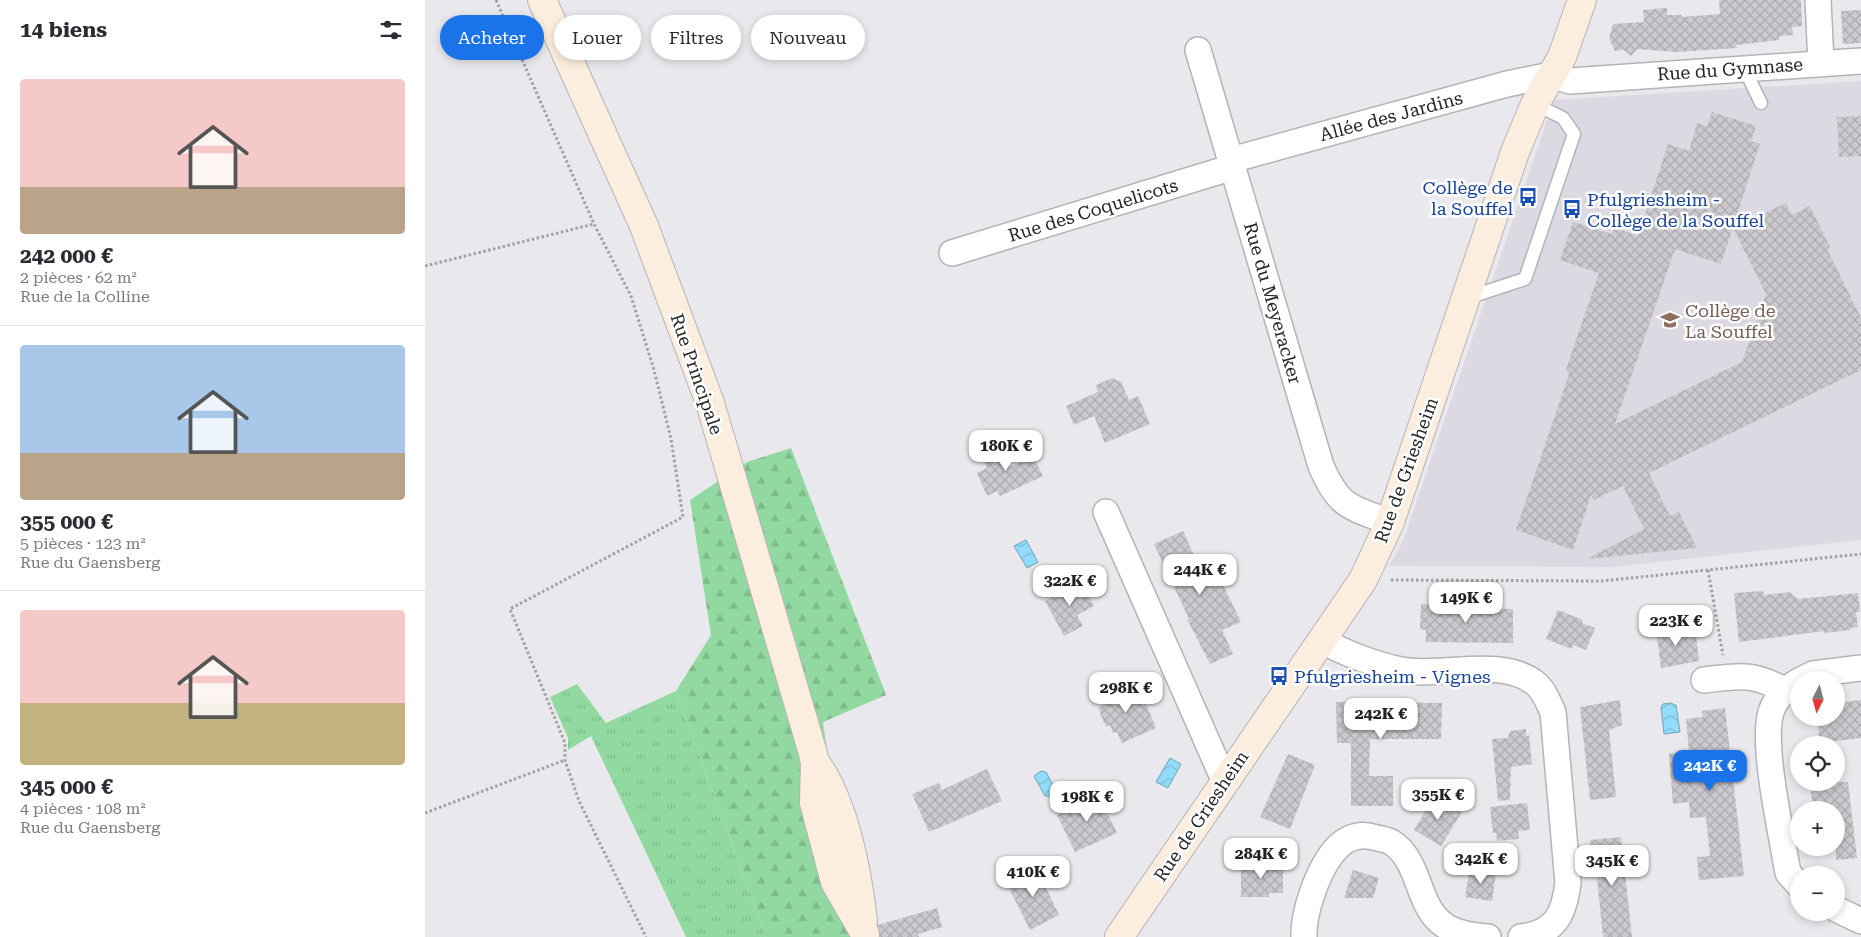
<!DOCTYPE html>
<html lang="fr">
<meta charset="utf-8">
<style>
body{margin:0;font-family:"Roboto Serif",serif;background:#f7f7f7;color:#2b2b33;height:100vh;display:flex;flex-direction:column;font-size:19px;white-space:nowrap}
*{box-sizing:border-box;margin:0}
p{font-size:16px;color:#7c7c81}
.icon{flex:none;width:28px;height:28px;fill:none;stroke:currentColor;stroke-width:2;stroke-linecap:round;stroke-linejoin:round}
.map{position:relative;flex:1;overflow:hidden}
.side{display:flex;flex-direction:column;background:#fff;width:425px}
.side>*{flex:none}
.guide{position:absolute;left:15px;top:15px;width:475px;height:45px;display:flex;gap:10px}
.needle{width:32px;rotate:186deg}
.controls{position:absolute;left:1365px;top:671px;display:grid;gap:10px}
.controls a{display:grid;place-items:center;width:55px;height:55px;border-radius:50%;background:#fff;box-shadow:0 2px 8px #0003;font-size:25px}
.price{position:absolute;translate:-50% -42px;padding:0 11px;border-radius:10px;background:#fff;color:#222;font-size:16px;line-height:32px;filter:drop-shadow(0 1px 2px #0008)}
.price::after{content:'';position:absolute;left:50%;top:30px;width:15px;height:11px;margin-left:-8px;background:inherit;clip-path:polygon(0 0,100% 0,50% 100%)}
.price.active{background:#1a73e8;color:#fff}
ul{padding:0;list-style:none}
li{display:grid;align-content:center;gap:10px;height:265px;padding:0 20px}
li+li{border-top:1px solid #e1e1e2}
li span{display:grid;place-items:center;height:155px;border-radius:5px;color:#555}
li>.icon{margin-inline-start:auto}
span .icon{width:90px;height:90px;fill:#fffc;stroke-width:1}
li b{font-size:21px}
h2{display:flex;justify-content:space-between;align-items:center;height:60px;padding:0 20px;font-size:21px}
.tag{padding:0 18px;border-radius:22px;background:#fff;box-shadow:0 2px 8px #0003;font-size:18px;line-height:45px}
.tag.active{background:#1a73e8;color:#fff}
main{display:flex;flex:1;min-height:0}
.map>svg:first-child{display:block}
.built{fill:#dcd9e3}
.grass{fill:url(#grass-tufts)}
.forest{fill:url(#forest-firs)}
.water{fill:url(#water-waves);stroke:#71a4ba}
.building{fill:url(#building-cross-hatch)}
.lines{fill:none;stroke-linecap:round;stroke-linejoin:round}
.lane-casing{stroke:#b4b3b7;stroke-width:15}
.street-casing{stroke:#b4b3b7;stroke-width:28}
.secondary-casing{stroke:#b4b3b7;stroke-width:30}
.path{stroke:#a1a1a4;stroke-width:3;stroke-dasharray:2.5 2.5;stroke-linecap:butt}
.lane{stroke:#fff;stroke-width:12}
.street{stroke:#fff;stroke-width:25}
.secondary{stroke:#fceede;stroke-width:28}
.labels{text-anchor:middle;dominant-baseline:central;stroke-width:5;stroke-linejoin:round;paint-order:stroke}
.street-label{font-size:18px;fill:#242425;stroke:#fff}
.transit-label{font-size:18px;fill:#164399;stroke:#fff;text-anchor:start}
.education-label{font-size:18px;fill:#785e54;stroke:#fff;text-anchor:start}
</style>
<main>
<section class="side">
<h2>14 biens<svg class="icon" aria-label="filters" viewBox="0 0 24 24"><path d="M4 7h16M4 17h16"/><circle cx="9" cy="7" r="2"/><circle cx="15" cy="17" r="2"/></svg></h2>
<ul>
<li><span style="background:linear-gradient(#f6c9c9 70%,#b9a48a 0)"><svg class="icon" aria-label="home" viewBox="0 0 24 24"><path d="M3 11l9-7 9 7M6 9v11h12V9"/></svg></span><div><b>242 000 €</b><p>2 pièces · 62 m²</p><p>Rue de la Colline</p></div></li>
<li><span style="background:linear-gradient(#a9c7e8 70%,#b9a48a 0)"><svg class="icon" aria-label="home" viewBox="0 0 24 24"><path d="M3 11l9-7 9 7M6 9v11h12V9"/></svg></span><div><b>355 000 €</b><p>5 pièces · 123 m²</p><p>Rue du Gaensberg</p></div></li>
<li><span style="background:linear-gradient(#f6c9c9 60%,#c2b280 0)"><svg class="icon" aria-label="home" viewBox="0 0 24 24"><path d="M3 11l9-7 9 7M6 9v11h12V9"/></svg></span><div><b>345 000 €</b><p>4 pièces · 108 m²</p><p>Rue du Gaensberg</p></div></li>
</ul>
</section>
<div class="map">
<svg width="1436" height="937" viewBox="0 0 1436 937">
<defs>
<pattern id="grass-tufts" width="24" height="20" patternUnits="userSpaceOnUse" patternTransform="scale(1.25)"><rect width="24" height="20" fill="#92d9a1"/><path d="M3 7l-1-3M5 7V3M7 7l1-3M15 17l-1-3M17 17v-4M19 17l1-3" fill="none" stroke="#7eba8a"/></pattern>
<pattern id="forest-firs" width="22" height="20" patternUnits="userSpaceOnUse" patternTransform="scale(1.25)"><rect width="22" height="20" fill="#92d9a1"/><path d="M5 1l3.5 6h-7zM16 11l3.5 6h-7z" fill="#7eba8a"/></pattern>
<pattern id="water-waves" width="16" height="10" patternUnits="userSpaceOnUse" patternTransform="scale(1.25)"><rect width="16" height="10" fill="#92dbfa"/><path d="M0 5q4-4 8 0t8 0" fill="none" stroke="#7ebcd6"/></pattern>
<pattern id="building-cross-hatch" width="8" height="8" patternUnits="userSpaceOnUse" patternTransform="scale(1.25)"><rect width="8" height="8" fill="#cbc9cd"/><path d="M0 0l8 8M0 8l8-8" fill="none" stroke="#aeacb0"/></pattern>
</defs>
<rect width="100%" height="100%" fill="#e9e8ec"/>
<!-- built -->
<polygon class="built" points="1436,81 1436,540 1187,567 964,566 978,541 1129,100"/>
<!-- grass -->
<polygon class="grass" points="152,684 181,723 251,691 341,937 261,937 166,736 143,750 143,738 125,697"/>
<!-- forest -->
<polygon class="forest" points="366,448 461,695 398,722 427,937 341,937 251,691 286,635 265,500 322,462"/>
<!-- water -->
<g class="water">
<polygon points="601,540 613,562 602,568 589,546"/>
<polygon points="1247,703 1248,705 1251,705 1255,732 1239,734 1236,707 1238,704"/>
<polygon points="745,758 756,764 743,788 731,782"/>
<polygon points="616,771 621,772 631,791 630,796 620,796 609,776"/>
</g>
<!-- building -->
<g class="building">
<polygon points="1294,0 1376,0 1377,26 1367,27 1368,35 1354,36 1354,40 1311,45 1312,48 1252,52 1212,49 1206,56 1199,50 1190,51 1184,38 1188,24 1219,22 1218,10 1242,8 1242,15 1256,15 1257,17 1295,14"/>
<polygon points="1436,10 1436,43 1418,44 1416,11"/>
<polygon points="1287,112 1331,126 1326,141 1335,144 1296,264 1250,249 1190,424 1317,362 1341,294 1308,228 1361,203 1367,215 1385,206 1405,247 1402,249 1436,318 1436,370 1224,473 1245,516 1254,512 1272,548 1162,559 1219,529 1198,486 1169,500 1166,495 1148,550 1091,530 1144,374 1141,369 1174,273 1135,260 1148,222 1187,234 1189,227 1213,236 1243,144 1264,151 1272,123 1282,126"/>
<polygon points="1436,116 1436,156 1414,157 1412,117"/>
<polygon points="687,378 696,382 704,400 713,396 725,424 680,443 669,416 649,425 641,406 673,392 671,385"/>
<polygon points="575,444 585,467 608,456 618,476 575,496 572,491 562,496 552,473 562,468 555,453"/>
<polygon points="758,531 778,575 793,567 801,583 798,585 816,622 797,630 808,654 785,664 762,619 764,619 729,544"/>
<polygon points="656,581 669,606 652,615 658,626 639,636 620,601"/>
<polygon points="1338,591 1339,595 1365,592 1373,599 1433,593 1435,612 1431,612 1433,627 1425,628 1426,630 1399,633 1399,631 1314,642 1309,593"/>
<polygon points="996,604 1027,604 1027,608 1088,609 1088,643 1001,642 1001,630 995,629"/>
<polygon points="1133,610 1158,620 1157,623 1170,628 1161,650 1148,645 1147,649 1121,639"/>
<polygon points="1256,626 1257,636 1271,634 1274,661 1236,668 1231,629"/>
<polygon points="708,683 717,705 721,704 731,728 697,743 692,732 688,733 685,725 681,727 673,708 680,704 677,696"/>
<polygon points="1195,700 1197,725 1184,730 1191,797 1165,800 1155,707"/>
<polygon points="1436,700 1436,738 1395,743 1392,718 1411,718 1411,703"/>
<polygon points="911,702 1017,703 1016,739 945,739 944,776 968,776 968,806 926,806 926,743 912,743"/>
<polygon points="1300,708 1319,876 1274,880 1272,857 1285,856 1281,817 1265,818 1264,802 1248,804 1244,754 1264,751 1261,719 1278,717 1277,711"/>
<polygon points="1101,729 1101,736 1104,735 1107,764 1086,767 1085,800 1073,801 1067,739 1083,738 1085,731"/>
<polygon points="863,754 890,765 865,829 835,817"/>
<polygon points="562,769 577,801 504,832 487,794 514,783 517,790"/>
<polygon points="1385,782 1423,782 1432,858 1411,860 1411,810 1388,810"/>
<polygon points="673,794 692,833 650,852 632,815"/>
<polygon points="1009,796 1037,812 1016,846 989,830"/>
<polygon points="1102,803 1105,830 1093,831 1094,839 1072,841 1071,833 1068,833 1065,807"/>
<polygon points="1196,837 1207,937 1178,937 1171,868 1168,868 1165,840"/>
<polygon points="816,865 858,865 858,893 844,893 844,897 816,897"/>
<polygon points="611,867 634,915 605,930 581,882"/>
<polygon points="1045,869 1071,873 1067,901 1040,897"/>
<polygon points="928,870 954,878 948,898 919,898"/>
<polygon points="512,908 517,927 493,934 494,937 455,937 453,925"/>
</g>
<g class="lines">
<!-- lane casing -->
<g class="lane-casing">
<g id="lane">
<polyline points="1319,68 1336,103"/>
<polyline points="1042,298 1100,279 1149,134 1138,118 1110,104"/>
</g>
</g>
<!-- street casing -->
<g class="street-casing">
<g id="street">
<polyline points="1393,0 1396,63"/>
<path d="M773,50l123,416c18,42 29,41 69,56"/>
<polyline points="806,160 1082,84 1126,75 1145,81 1436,61"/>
<polyline points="527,253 808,167"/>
<polyline points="681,512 800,782"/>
<path d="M897,640c21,13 55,25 79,30 40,8 99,-14 134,13 9,7 13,19 18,29l15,171c-4,31 -12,50 -47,54"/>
<path d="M1279,680c36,-4 47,-8 80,10"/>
<polyline points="1376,680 1388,674 1436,668"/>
<path d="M1374,681c-13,8 -23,16 -28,31 -10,33 11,124 17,161l11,12"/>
<polyline points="1411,909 1436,921"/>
<path d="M879,937c-1,-24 13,-63 27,-82 10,-14 24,-23 42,-18 6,2 14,2 18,5 30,18 25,64 53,83 13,9 29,11 44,12"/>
</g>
</g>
<!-- secondary casing -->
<g class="secondary-casing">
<g id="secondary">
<polyline points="117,0 219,226 285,403 387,750 390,762 389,803 410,882 440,934"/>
<path d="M390,762c29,38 43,112 48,159"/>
<polyline points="694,937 938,580 965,522 1090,152 1110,104 1137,57 1157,0"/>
</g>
</g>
<!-- path -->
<g class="path">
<polyline points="71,0 169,224 206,296 229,370 246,439 258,517 85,609 140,743 140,760 154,801 221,937"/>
<polyline points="0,266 169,224"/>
<polyline points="1283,570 1298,655"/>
<polyline points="966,580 1177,581 1436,554"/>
<polyline points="0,813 140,760"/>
</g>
<!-- lane -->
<use href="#lane" class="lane"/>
<!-- street -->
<use href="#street" class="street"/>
<!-- secondary -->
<use href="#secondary" class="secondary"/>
</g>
<!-- icons -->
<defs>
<g id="bus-bare" transform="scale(1.5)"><path d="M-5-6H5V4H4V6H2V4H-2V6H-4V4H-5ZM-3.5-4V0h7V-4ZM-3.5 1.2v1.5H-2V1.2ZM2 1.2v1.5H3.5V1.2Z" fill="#1a4fb4" stroke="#fff" stroke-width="2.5" paint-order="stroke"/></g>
<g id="school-bare" transform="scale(1.5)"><path d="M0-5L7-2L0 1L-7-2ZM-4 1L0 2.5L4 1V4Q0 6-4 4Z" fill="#8d6e63" stroke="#fff" stroke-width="2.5" paint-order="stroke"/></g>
</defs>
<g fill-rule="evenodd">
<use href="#bus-bare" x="1103" y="197"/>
<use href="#bus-bare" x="1147" y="209"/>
<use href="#school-bare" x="1245" y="320"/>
<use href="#bus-bare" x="854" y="676"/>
</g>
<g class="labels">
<!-- street labels -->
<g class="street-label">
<text transform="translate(1305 69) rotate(-4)">Rue du Gymnase</text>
<text transform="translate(966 116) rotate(-15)">Allée des Jardins</text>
<text transform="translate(668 210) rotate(-17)">Rue des Coquelicots</text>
<text transform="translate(848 303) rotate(74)">Rue du Meyeracker</text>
<text transform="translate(272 374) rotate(71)">Rue Principale</text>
<text transform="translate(981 470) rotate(-70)">Rue de Griesheim</text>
<text transform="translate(776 816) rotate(-56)">Rue de Griesheim</text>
</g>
<!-- transit labels -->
<g class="transit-label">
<text x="1088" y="187" text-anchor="end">Collège de<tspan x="1088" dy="21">la Souffel</tspan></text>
<text x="1162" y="199">Pfulgriesheim -<tspan x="1162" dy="21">Collège de la Souffel</tspan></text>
<text x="869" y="676">Pfulgriesheim - Vignes</text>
</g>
<!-- education labels -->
<g class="education-label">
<text x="1260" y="310">Collège de<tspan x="1260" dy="21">La Souffel</tspan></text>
</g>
</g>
</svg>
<div class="controls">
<a><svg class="needle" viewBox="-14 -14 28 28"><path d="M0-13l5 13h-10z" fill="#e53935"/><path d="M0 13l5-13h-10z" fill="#7c7c81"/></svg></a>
<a><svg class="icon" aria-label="locate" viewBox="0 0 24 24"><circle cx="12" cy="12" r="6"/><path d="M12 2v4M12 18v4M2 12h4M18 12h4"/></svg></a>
<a>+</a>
<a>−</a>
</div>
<b class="price" style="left:581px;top:472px">180K €</b>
<b class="price" style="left:775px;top:596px">244K €</b>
<b class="price" style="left:645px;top:607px">322K €</b>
<b class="price" style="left:1041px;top:624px">149K €</b>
<b class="price" style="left:1251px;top:647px">223K €</b>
<b class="price" style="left:701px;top:714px">298K €</b>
<b class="price" style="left:956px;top:740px">242K €</b>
<b class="price active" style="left:1285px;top:792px">242K €</b>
<b class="price" style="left:1013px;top:821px">355K €</b>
<b class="price" style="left:662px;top:823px">198K €</b>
<b class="price" style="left:836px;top:880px">284K €</b>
<b class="price" style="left:1056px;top:885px">342K €</b>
<b class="price" style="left:1187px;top:887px">345K €</b>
<b class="price" style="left:608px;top:898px">410K €</b>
<div class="guide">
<a class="tag active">Acheter</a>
<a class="tag">Louer</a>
<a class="tag">Filtres</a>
<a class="tag">Nouveau</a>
</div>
</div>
</main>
